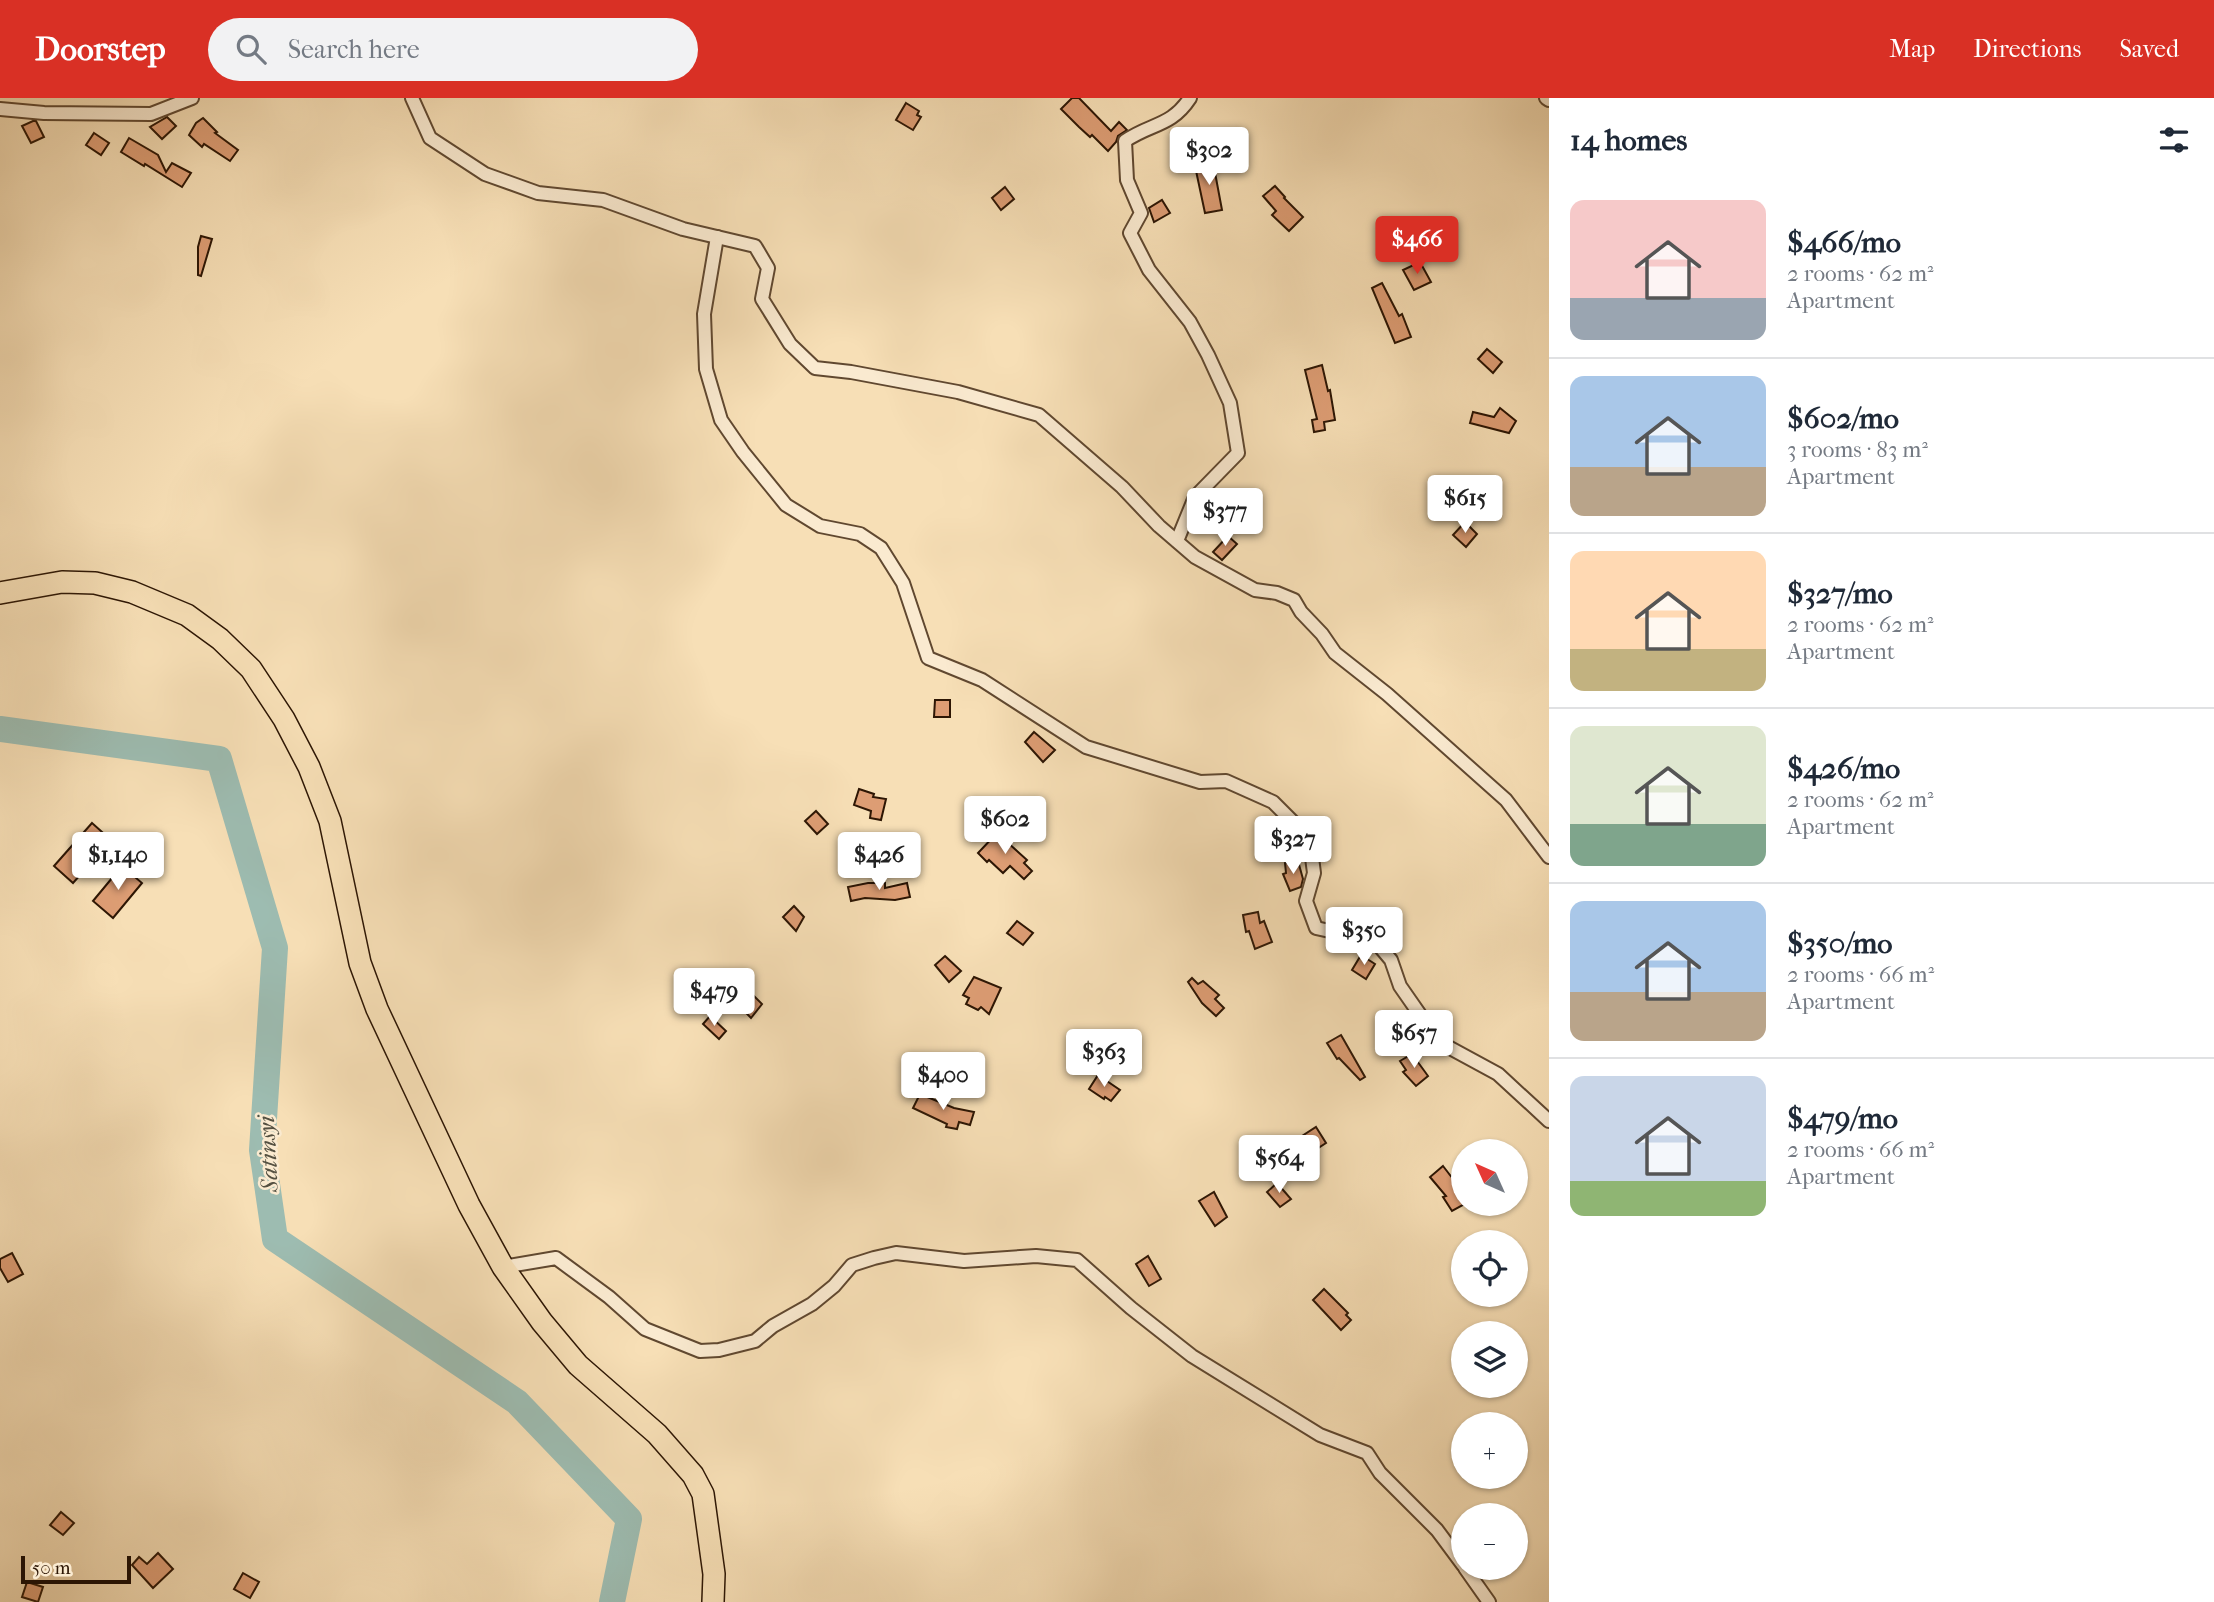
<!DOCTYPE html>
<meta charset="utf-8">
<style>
body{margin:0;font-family:"IM FELL French Canon",serif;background:#f2f2f3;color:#1f2937;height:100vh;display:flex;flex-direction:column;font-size:26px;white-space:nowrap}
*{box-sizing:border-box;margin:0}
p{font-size:23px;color:#747a83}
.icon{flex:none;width:38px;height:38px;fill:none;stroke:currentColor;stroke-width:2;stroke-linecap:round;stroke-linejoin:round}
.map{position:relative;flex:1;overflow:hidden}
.details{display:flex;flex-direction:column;background:#fff;width:665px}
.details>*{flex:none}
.needle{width:46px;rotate:315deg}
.fabs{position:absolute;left:1451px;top:1041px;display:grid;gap:14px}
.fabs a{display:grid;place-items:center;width:77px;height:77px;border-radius:50%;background:#fff;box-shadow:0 2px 5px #0004;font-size:35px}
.scale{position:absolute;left:21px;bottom:18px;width:110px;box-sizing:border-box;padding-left:7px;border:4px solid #2d1604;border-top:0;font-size:19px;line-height:24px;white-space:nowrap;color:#2d1604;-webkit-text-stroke:5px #faead0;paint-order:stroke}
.price{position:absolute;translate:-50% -60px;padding:0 16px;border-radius:7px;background:#fff;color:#222;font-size:23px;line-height:46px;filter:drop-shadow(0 2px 4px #0008)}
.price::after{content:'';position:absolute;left:50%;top:42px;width:21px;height:16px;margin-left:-10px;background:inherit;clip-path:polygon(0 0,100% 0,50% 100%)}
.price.on{background:#d93025;color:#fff}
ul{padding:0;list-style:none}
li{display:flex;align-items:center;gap:21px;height:175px;padding:0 21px}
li+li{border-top:2px solid #e0e1e3}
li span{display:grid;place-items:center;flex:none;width:196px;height:140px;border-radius:14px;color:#555}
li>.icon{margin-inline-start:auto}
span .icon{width:84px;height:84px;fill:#fffc;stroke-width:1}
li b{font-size:30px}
h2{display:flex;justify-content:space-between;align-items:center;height:84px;padding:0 21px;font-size:30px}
header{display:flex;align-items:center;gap:42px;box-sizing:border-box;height:98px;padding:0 35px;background:#d93025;color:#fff}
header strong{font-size:33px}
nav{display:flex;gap:38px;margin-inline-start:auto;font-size:24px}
.search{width:490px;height:63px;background:#f2f2f3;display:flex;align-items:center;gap:18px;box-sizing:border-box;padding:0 24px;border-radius:38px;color:#747a83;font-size:26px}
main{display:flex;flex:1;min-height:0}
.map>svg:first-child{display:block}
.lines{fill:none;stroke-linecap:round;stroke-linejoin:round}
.river{stroke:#9dbcb1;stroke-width:26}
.building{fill:#dd9d74;stroke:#2d1604;stroke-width:2}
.minor-casing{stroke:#604830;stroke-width:16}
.primary-casing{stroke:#2d1604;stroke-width:24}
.minor{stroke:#faead0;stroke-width:12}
.primary{stroke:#f7dfb6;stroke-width:21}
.labels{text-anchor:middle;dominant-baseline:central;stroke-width:5;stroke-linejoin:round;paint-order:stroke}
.water-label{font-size:24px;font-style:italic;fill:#545041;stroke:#faead0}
</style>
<header>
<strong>Doorstep</strong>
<div class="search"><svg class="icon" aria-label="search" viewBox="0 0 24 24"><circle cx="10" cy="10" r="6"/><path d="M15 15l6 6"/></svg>Search here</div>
<nav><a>Map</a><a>Directions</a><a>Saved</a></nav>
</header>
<main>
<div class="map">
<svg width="1549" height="1504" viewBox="0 0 1549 1504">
<rect width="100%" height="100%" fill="#f7dfb6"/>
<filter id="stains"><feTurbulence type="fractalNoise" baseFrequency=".00286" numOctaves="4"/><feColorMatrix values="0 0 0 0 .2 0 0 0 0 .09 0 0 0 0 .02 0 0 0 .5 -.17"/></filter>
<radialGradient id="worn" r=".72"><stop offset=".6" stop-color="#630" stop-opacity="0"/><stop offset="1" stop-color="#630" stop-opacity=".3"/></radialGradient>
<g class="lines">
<!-- river -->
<polyline class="river" points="0,631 219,661 275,850 262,1052 275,1141 517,1304 629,1421 612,1504"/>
</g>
<!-- building -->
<g class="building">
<polygon points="1072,0 1079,0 1111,33 1119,24 1127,32 1118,38 1116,44 1108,53 1092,37 1090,39 1079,29 1061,11"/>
<polygon points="906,5 919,13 917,17 921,19 913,32 896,22"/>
<polygon points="167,19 176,28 162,41 150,29"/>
<polygon points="203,20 217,34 215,35 238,52 230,63 204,46 202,49 189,37 196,25"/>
<polygon points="33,23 36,23 44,39 31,45 22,28"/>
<polygon points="94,35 109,45 101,57 86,47"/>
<polygon points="129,40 158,57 166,74 172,65 191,75 182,89 145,66 144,68 121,54"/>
<polygon points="1213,64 1222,112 1205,115 1195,68"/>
<polygon points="1275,88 1285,99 1284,100 1303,119 1289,133 1272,117 1276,113 1263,98"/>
<polygon points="1005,89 1014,101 1001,112 992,100"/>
<polygon points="1162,102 1170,115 1154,124 1149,110"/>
<polygon points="201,138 212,141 201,178 198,177 198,149"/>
<polygon points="1420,164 1431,184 1414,192 1403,172"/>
<polygon points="1382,185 1399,218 1402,216 1411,239 1395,245 1372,190"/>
<polygon points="1487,251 1502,264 1493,275 1478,261"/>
<polygon points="1322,267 1328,293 1330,292 1335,322 1324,324 1325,332 1314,334 1312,322 1317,321 1305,272"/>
<polygon points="1500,310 1516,323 1509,335 1470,325 1473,314 1494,319"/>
<polygon points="1465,424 1477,436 1466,449 1453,437"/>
<polygon points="1228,438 1237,446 1222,462 1213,454"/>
<polygon points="935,602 950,602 950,619 934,619"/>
<polygon points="1034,634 1055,652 1043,664 1025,644"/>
<polygon points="859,691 874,696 873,699 886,701 881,722 870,720 871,713 854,707"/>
<polygon points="816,713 828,726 817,736 805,723"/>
<polygon points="92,725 111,742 73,785 54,768"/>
<polygon points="997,735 1027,762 1024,765 1032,773 1024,781 1010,768 1003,775 989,762 987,764 978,755"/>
<polygon points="1298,763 1303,781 1301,789 1290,793 1283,776 1286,775 1285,765"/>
<polygon points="122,768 142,785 113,820 93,803"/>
<polygon points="868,785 885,785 885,790 907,785 910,799 895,802 865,800 851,803 848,789"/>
<polygon points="794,808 804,819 796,833 783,819"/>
<polygon points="1258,814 1260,825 1264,823 1272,844 1255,851 1249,833 1246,834 1243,817"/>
<polygon points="1017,823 1033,835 1023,847 1007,835"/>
<polygon points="1361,857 1375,866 1366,881 1352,872"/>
<polygon points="945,858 961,873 949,884 935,867"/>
<polygon points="974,879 1001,890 989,916 981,909 978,912 966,906 969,900 963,897"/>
<polygon points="1192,880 1198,886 1203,883 1219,897 1215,901 1224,910 1216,918 1202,905 1188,884"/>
<polygon points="742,886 762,906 751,920 730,898"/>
<polygon points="710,918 726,933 719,941 703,926"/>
<polygon points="1341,937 1365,979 1360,982 1339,960 1337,961 1327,945"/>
<polygon points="1412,956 1428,978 1416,988 1403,974 1406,972 1400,963"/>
<polygon points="1098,977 1120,992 1111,1003 1105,999 1104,1001 1089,991"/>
<polygon points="920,996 954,1010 974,1014 970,1027 959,1024 957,1031 946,1029 947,1026 913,1010"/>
<polygon points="1316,1029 1326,1045 1312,1054 1302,1038"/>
<polygon points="1443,1068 1463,1094 1463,1107 1452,1113 1443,1099 1446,1098 1430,1079"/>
<polygon points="1277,1085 1291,1101 1280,1109 1267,1094"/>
<polygon points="1214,1094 1227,1119 1215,1128 1199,1103"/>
<polygon points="12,1155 23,1176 8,1184 0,1170 0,1161"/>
<polygon points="1148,1158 1161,1181 1149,1188 1136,1166"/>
<polygon points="1324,1191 1348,1215 1346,1217 1351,1222 1341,1232 1313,1202"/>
<polygon points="61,1414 74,1425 63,1437 50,1427"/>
<polygon points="158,1455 173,1471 153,1490 132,1467 139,1459 147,1466"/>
<polygon points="243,1475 259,1484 250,1500 234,1491"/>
<polygon points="27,1484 43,1489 38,1504 22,1499"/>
</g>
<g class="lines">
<!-- minor casing -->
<g class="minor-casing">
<g id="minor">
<polyline points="412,0 430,40 485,76 538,95 603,102 683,131 755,148 768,170 762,201 790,246 815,270 851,274 958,294 1039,317 1122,389 1159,428 1195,459 1255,492 1277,495 1294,502 1301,514 1322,536 1335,555 1387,596 1506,702 1549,759"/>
<polyline points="1546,0 1549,2"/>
<polyline points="0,11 44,15 151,16 192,0"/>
<polyline points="717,139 704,216 706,271 721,322 743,354 786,407 820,428 860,436 881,450 903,485 928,560 982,582 1086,649 1200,684 1226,683 1273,704 1307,738 1311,752 1314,775 1306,803 1316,830 1375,843 1391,862 1400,888 1439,944 1498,976 1549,1023"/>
<path d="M1177,443l18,-44 43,-44 -8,-50 -22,-48 -18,-33 -41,-52 -19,-37 11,-20 -14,-33 -2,-39c26,-18 46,-14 65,-43"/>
<polyline points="503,1169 556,1160 609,1199 645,1231 700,1253 719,1252 755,1243 773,1228 812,1206 834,1188 852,1167 874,1160 896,1155 964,1163 1036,1158 1077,1162 1131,1210 1192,1258 1320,1337 1367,1355 1380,1375 1437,1432 1463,1467"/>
<polyline points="1465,1470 1489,1504"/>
</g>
</g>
<!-- primary casing -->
<g class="primary-casing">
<polyline id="primary" points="0,495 62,484 95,485 132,494 187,517 220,541 251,571 284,621 309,669 330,723 360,865 377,911 469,1107 503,1169 542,1224 578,1267 657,1336 693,1377 703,1396 714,1476 713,1504"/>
</g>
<!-- minor -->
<use href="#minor" class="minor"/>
<!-- primary -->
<use href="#primary" class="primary"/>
</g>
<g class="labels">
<!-- water labels -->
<g class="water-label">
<text transform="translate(268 1056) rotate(-93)">Satinsyi</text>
</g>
</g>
<rect width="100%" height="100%" filter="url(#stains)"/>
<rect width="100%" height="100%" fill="url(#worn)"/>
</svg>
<div class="fabs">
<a><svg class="needle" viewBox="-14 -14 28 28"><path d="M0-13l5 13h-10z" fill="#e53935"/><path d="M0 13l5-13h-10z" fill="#747a83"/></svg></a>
<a><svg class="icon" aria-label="locate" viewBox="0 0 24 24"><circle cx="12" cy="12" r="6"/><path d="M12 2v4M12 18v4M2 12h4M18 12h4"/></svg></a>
<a><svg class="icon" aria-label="layers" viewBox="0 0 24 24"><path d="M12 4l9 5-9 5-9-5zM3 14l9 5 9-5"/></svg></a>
<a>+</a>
<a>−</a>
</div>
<div class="scale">50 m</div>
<b class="price" style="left:1209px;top:89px">$302</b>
<b class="price on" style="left:1417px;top:178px">$466</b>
<b class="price" style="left:1465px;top:437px">$615</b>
<b class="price" style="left:1225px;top:450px">$377</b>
<b class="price" style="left:1005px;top:758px">$602</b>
<b class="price" style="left:1293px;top:778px">$327</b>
<b class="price" style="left:118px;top:794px">$1,140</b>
<b class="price" style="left:879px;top:794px">$426</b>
<b class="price" style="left:1364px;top:869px">$350</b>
<b class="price" style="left:714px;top:930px">$479</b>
<b class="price" style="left:1414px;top:972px">$657</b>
<b class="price" style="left:1104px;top:991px">$363</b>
<b class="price" style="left:943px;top:1014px">$400</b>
<b class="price" style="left:1279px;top:1097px">$564</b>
</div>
<section class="details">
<h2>14 homes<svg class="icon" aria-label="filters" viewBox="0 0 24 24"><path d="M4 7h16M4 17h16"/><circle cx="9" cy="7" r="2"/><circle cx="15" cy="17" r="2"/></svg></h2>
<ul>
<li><span style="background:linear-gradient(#f6c9c9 70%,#9aa5b1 0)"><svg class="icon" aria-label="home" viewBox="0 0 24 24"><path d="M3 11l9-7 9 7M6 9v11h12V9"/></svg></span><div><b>$466/mo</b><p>2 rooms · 62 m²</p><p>Apartment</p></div></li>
<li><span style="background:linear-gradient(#a9c7e8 65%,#b9a48a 0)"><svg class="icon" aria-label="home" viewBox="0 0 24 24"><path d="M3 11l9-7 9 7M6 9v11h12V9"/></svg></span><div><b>$602/mo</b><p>3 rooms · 83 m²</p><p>Apartment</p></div></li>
<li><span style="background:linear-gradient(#ffd9b3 70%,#c2b280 0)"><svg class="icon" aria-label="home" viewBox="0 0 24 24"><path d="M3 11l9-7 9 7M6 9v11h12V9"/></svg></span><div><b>$327/mo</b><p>2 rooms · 62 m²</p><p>Apartment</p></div></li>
<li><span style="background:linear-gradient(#dfe7d0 70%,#7fa58c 0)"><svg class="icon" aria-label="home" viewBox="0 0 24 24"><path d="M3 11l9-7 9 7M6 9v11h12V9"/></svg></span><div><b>$426/mo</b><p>2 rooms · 62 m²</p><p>Apartment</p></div></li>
<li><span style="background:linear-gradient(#a9c7e8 65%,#b9a48a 0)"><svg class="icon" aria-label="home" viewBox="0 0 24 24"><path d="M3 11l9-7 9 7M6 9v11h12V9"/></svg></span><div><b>$350/mo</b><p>2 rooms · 66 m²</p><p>Apartment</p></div></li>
<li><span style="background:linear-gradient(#c9d6e8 75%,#8fb573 0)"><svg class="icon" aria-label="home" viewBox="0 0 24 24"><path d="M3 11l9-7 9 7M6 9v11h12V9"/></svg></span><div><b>$479/mo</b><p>2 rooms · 66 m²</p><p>Apartment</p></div></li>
</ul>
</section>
</main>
